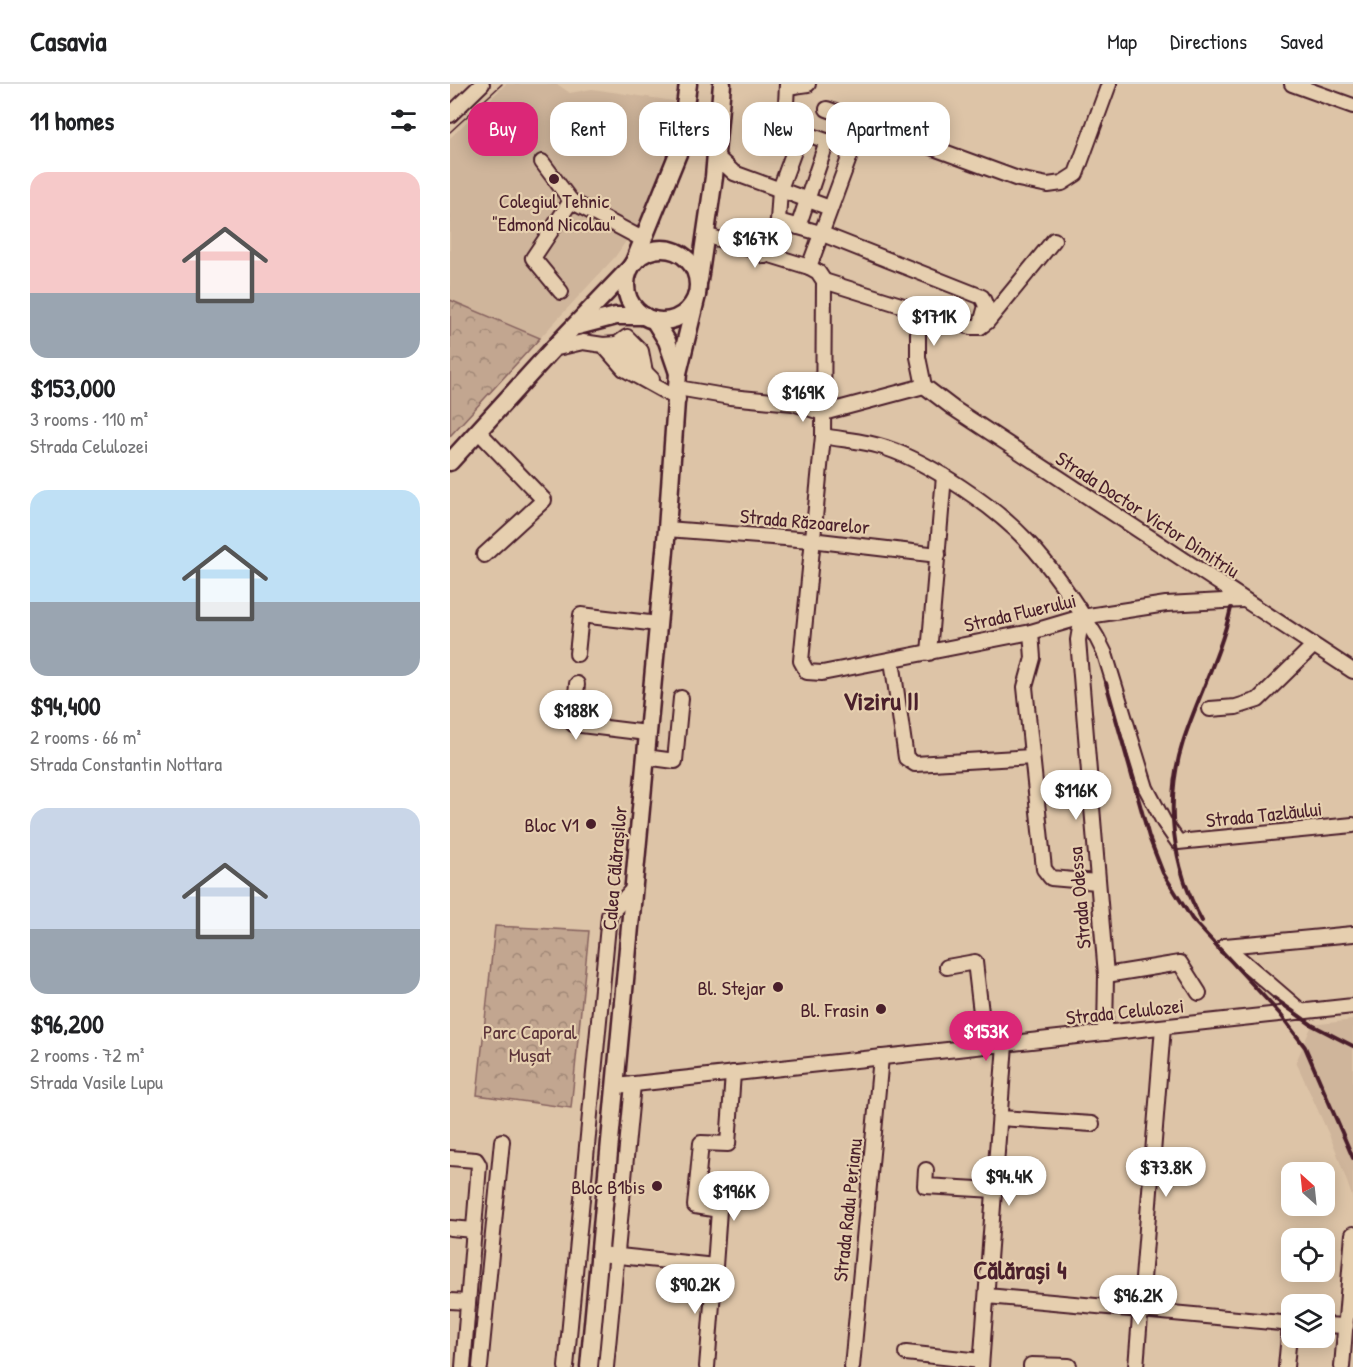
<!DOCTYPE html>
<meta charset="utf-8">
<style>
body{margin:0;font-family:"Patrick Hand",sans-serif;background:#f2f2f2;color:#202124;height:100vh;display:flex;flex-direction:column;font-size:22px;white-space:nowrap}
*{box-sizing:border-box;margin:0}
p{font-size:20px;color:#757577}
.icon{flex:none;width:33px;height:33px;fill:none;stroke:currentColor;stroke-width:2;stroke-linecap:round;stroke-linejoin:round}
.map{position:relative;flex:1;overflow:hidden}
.drawer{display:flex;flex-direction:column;background:#fff;width:450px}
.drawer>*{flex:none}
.banner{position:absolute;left:18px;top:18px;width:570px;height:54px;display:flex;gap:12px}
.needle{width:39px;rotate:333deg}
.tools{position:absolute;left:831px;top:1078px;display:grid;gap:12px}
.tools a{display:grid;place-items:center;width:54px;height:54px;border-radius:12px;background:#fff;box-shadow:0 3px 15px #0003;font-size:30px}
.price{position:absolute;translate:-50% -51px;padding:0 14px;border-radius:21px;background:#fff;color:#222;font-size:20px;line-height:39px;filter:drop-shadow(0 2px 3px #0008)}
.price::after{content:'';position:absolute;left:50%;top:36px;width:18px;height:14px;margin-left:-9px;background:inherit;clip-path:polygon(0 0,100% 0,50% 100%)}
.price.on{background:#db2777;color:#fff}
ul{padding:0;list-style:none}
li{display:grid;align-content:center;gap:12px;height:318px;padding:0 30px}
li span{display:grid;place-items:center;height:186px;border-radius:18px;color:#555}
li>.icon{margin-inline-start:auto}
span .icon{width:108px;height:108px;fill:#fffc;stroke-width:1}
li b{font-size:26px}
h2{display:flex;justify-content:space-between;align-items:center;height:72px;padding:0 30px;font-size:26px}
.tag{padding:0 21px;border-radius:18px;background:#fff;box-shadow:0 3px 15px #0003;font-size:21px;line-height:54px}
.tag.on{background:#db2777;color:#fff}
header{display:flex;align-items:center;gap:36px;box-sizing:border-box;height:84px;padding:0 30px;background:#fff;border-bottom:2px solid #e0e0e0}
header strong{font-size:28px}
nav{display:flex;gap:33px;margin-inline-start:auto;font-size:21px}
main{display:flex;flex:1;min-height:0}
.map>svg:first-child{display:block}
.built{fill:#cfb59b}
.park{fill:url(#park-crowns);stroke:#86625e;stroke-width:1.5}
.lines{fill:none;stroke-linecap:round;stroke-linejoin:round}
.minor-casing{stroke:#4a1f2b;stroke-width:18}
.major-casing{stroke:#4a1f2b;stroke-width:21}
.minor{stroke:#e6cfaf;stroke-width:14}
.major{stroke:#e6cfaf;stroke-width:16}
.tram{stroke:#4a1f2b;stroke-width:1.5}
.rail{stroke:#4a1f2b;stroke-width:4}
.poi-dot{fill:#4a1f2b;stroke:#e6cfaf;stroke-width:2}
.labels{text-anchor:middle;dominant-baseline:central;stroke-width:4.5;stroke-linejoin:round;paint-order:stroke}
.poi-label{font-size:20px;fill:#4a1f2b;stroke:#e6cfaf;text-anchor:end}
.street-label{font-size:20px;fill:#4a1f2b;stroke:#e6cfaf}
.park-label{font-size:20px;fill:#5c333a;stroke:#e6cfaf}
.district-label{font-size:26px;font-weight:bold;fill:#4a1f2b;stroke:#e6cfaf}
</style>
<header>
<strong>Casavia</strong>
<nav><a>Map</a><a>Directions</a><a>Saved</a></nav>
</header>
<main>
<section class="drawer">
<h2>11 homes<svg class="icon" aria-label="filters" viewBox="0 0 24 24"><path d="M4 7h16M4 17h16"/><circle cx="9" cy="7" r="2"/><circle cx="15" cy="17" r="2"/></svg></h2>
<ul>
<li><span style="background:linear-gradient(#f6c9c9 65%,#9aa5b1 0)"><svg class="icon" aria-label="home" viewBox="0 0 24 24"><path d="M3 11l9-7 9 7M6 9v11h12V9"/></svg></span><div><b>$153,000</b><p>3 rooms · 110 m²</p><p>Strada Celulozei</p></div></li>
<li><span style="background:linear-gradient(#bfe0f5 60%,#9aa5b1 0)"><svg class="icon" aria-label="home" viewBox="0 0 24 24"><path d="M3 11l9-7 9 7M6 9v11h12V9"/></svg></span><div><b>$94,400</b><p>2 rooms · 66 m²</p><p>Strada Constantin Nottara</p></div></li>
<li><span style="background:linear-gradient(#c9d6e8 65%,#9aa5b1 0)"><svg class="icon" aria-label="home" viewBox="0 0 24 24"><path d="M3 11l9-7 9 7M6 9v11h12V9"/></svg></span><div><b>$96,200</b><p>2 rooms · 72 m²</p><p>Strada Vasile Lupu</p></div></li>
</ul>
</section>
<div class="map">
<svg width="903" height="1283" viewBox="0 0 903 1283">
<defs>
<pattern id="park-crowns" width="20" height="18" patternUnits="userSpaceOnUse" patternTransform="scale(1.5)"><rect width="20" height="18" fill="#c2a690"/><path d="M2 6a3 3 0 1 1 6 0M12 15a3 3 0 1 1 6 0" fill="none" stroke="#a08776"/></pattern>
</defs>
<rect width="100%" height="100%" fill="#ddc4a7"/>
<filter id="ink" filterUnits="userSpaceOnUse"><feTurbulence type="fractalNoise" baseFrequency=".0167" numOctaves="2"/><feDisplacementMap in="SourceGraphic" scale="12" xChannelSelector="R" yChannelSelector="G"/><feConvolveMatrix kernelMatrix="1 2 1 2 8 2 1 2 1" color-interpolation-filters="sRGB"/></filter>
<g filter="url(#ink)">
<!-- built -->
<g class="built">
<polygon points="56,0 107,0 120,9 142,5 224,17 217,63 197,127 165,173 90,254 0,216 0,54"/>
<polygon points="903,936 903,1115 885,1064 846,978 862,941"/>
</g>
<!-- park -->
<g class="park">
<polygon points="0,216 90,254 0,352"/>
<polygon points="45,842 139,847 121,1024 27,1011"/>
</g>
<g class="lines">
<!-- minor casing -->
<g class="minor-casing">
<g id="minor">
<polyline points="842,0 903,22"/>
<polyline points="337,3 358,0"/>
<polyline points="377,25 568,95 598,101 612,99 626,90 659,0"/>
<polyline points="0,31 32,0"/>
<polyline points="334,61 337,0"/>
<polyline points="266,72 284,89 380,124"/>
<polyline points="92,78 121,117"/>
<polyline points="328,137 370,149 532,213 536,222 530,243"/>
<polyline points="348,143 377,57"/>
<polyline points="255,151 359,183 368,188 374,197 373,352 351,577 357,588 372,589 581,548 632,533 716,520 793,516"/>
<polyline points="315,172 328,137 330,105 351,48 402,66 359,183"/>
<polyline points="374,197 521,243 530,243 537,238 604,156"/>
<polyline points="111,208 83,174 121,117 194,156"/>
<polyline points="468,227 468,273 474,302"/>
<polyline points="167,260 177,253 191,267 195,288"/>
<polyline points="153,261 167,260 202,295"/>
<polyline points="103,265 133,258 153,261 174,285 228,315"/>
<polyline points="474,302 503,324 903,587"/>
<polyline points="228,304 280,313 343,319 373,329 474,302"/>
<polyline points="28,347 94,416 34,471"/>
<path d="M373,352c21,4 44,5 63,12 45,15 109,59 141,93 27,29 50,64 70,97l8,16 41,134 18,34 14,20 175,-17"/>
<polyline points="217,445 361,456 488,471"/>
<polyline points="632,533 628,556 656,891 655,949"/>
<polyline points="581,548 583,574 575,603 594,785 601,794 647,798"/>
<polyline points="479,569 494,392"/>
<polyline points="127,570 131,531 208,540"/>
<polyline points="442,576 456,674 465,680 582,673"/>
<polyline points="127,600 123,640 197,649"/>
<polyline points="760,625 786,623 808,616 863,562"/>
<polyline points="195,673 225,677 231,614"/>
<polyline points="775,862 903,850"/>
<polyline points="775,862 852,928"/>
<polyline points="497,883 525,878 535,962"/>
<polyline points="656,891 730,879 749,909"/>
<polyline points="166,1002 903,922"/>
<polyline points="550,1034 642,1040"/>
<polyline points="0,1074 26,1076 29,1081 13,1283"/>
<polyline points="476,1086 475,1102 545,1106"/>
<polyline points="0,1144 24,1146"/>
<polyline points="150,1170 265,1182 269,1126 245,1122 251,1059 278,1060 283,989"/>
<polyline points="537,1212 842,1240"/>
<polyline points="0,1217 18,1218"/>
<polyline points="874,1241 896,1242"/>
<polyline points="456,1269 531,1277"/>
<polyline points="30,1283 52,1057"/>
<polyline points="116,1283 159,831 183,805"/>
<polyline points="156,1283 183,1000"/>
<polyline points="257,1283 265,1182"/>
<polyline points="402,1283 431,973"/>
<polyline points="531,1283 555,960"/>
<polyline points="581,1283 581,1281 619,1282"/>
<polyline points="686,1283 713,943"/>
<polyline points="836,1283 840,1240"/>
<polyline points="892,1283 903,1150"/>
</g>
</g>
<!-- major casing -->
<g class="major-casing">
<g id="major">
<circle cx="212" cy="201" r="36"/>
<polyline points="184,178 229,67 238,0"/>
<polyline points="249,196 264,93 272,0"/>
<polyline points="204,236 217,257 228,289"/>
<polyline points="128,242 166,232 194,232"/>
<polyline points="0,378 110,257 179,185"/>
<polyline points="139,1283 217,445 228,289 247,211"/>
</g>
</g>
<!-- minor -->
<use href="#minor" class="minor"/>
<!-- major -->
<use href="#major" class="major"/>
<!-- tram -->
<polyline class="tram" points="0,48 52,0"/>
<!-- rail -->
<g class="rail">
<polyline points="656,599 699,753 713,789 742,835 830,930 855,963 903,1074"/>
<path d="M752,837c-30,-55 -38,-119 -19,-179 15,-46 37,-86 48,-134"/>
<polyline points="824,914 862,941 903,962"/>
</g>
</g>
</g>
<!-- markers -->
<g class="poi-dot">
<circle cx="104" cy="95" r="6"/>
<circle cx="141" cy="740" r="6"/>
<circle cx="328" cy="903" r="6"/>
<circle cx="431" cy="925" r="6"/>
<circle cx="207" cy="1102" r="6"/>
</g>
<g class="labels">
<!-- poi labels -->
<g class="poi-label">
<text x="104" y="116" text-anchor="middle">Colegiul Tehnic<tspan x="104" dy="23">"Edmond Nicolau"</tspan></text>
<text x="129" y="740">Bloc V1</text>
<text x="316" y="903">Bl. Stejar</text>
<text x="419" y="925">Bl. Frasin</text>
<text x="195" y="1102">Bloc B1bis</text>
</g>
<!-- street labels -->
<g class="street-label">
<text transform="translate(698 430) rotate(33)">Strada Doctor Victor Dimitriu</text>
<text transform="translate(355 437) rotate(5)">Strada Răzoarelor</text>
<text transform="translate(570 528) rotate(-13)">Strada Fluerului</text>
<text transform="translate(814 730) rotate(-6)">Strada Tazlăului</text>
<text transform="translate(164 784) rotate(-85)">Calea Călărașilor</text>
<text transform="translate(629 814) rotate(-95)">Strada Odessa</text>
<text transform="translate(675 927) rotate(-6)">Strada Celulozei</text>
<text transform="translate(397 1126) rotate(-84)">Strada Radu Perianu</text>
</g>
<!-- park labels -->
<g class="park-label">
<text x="80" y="947">Parc Caporal<tspan x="80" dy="23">Mușat</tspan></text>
</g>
<!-- district labels -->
<g class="district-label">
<text x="431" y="616">Viziru II</text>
<text x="570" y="1185">Călărași 4</text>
</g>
</g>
</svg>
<div class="tools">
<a><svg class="needle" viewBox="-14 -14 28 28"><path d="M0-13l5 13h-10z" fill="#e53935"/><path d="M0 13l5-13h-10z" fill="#757577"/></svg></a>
<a><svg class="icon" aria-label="locate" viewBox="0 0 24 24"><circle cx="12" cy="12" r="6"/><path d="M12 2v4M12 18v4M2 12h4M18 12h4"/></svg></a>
<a><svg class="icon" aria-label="layers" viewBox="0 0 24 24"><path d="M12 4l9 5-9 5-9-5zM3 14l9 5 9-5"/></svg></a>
</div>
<b class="price" style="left:305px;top:185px">$167K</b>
<b class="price" style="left:484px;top:263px">$171K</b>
<b class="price" style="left:353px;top:339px">$169K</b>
<b class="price" style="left:126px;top:657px">$188K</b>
<b class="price" style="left:626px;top:737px">$116K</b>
<b class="price on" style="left:536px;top:978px">$153K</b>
<b class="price" style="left:716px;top:1114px">$73.8K</b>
<b class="price" style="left:559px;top:1123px">$94.4K</b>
<b class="price" style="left:284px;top:1138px">$196K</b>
<b class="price" style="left:245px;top:1231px">$90.2K</b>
<b class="price" style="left:688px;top:1242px">$96.2K</b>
<div class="banner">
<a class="tag on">Buy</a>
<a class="tag">Rent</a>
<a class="tag">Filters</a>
<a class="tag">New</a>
<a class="tag">Apartment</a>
</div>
</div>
</main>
